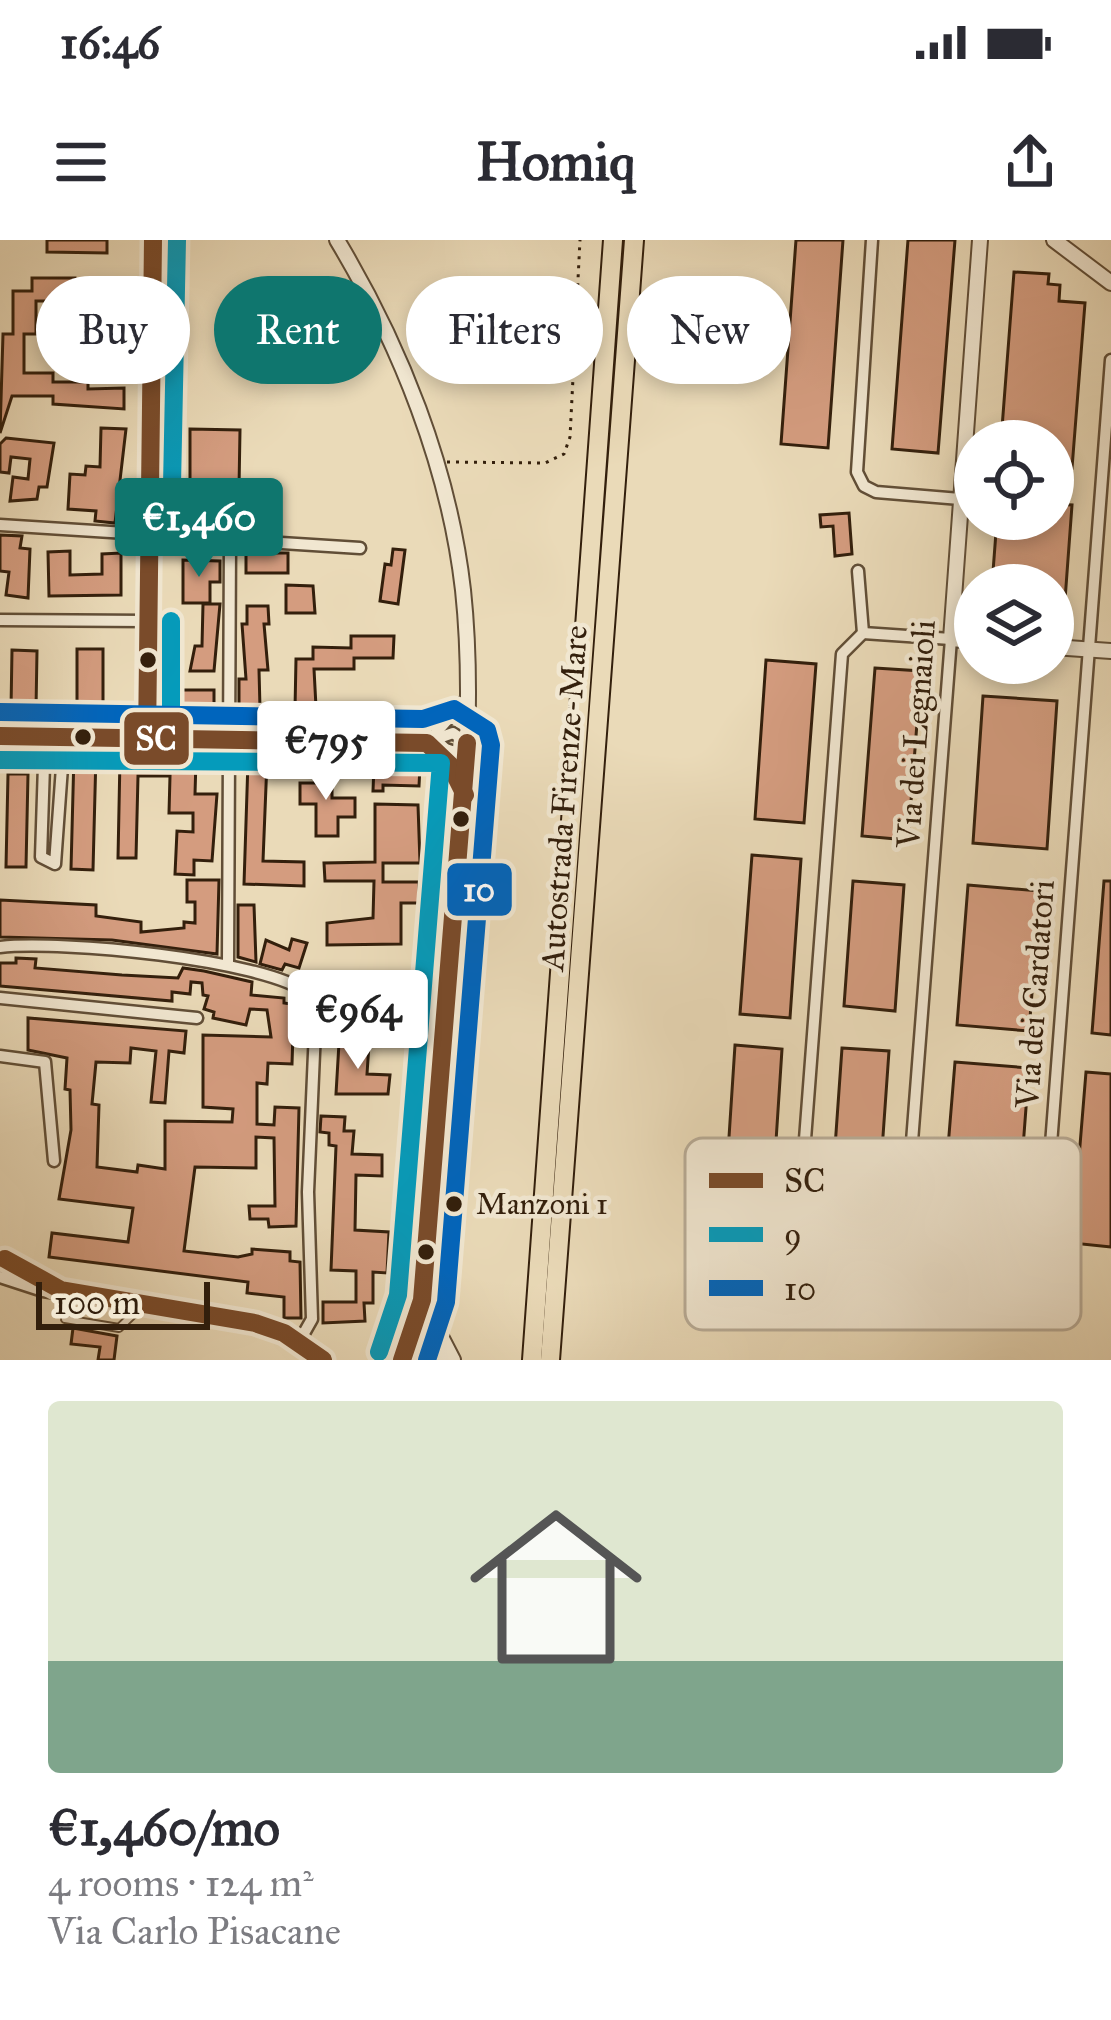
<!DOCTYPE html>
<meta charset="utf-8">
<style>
body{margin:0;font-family:"IM FELL Great Primer",serif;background:#f2f2f3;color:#2b2b33;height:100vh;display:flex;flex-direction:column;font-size:45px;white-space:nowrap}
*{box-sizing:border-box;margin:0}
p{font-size:39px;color:#7c7c81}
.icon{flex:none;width:66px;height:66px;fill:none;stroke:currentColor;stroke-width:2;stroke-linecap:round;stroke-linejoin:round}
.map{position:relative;height:1120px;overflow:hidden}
.drawer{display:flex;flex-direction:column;background:#fff;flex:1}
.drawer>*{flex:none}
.top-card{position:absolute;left:36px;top:36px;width:1041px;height:108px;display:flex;gap:24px}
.fabs{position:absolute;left:954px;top:180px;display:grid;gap:24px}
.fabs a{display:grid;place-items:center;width:120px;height:120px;border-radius:50%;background:#fff;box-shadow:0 6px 18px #0003;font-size:60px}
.scale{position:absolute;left:36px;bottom:30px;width:174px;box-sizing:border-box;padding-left:12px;border:6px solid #331f0c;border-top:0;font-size:33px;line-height:42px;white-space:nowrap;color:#331f0c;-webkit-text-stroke:9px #f1e7d1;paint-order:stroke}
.price{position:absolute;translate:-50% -102px;padding:0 27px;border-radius:12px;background:#fff;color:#222;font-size:39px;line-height:78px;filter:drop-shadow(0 3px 6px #0008)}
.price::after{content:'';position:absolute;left:50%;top:72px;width:36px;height:27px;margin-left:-18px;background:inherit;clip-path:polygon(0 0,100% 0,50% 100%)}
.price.active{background:#0f766e;color:#fff}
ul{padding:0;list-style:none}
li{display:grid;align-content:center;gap:24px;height:636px;padding:0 48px}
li+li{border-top:3px solid #e1e1e2}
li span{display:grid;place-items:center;height:372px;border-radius:12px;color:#555}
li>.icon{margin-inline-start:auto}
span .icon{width:216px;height:216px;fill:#fffc;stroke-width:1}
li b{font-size:51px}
.tag{padding:0 42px;border-radius:54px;background:#fff;box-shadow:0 6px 18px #0003;font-size:42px;line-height:108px}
.tag.active{background:#0f766e;color:#fff}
.status{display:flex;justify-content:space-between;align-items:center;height:84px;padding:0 60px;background:#fff;direction:ltr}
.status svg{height:33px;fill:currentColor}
header{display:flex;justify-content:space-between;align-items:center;height:156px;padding:0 48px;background:#fff;font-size:54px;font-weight:700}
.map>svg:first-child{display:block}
.building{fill:#d49c7f;stroke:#331f0c;stroke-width:3}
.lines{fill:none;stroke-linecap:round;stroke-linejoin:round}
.service-casing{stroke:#614e37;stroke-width:10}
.minor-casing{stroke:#614e37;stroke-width:15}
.tertiary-casing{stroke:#614e37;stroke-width:18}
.motorway-casing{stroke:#331f0c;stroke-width:22}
.path{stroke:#331f0c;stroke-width:3;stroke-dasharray:3 6;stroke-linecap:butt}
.service{stroke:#f1e7d1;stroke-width:6}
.minor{stroke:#f1e7d1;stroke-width:10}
.tertiary{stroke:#f1e7d1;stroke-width:14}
.motorway{stroke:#eadab8;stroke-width:18}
.bus-1-casing{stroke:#f1e7d1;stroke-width:27}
.bus-2-casing{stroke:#f1e7d1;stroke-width:27}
.bus-3-casing{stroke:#f1e7d1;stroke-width:27}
.bus-1{stroke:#7a4b2a;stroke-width:18}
.bus-2{stroke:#059bbb;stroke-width:18}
.bus-3{stroke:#0065bd;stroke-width:18}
.bus-dot{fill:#331f0c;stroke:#f1e7d1;stroke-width:4.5}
.labels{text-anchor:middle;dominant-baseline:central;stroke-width:9;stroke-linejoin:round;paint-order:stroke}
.bus-label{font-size:30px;fill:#331f0c;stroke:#f1e7d1;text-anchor:start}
.street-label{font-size:33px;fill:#331f0c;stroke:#f1e7d1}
.key{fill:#f1e7d1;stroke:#b8ab96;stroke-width:3}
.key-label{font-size:33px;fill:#331f0c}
.line-badge{stroke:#f1e7d1;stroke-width:4.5}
.badge-label{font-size:33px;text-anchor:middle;font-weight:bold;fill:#fff}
</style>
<div class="status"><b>16:46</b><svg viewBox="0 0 49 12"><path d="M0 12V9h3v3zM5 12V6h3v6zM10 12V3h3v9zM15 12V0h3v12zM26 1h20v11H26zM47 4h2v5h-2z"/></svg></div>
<header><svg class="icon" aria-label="menu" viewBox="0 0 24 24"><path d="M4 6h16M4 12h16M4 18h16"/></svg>Homiq<svg class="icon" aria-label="share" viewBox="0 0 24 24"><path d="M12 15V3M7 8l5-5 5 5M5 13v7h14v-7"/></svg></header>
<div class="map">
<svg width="1111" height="1120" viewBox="0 0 1111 1120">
<rect width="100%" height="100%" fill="#eadab8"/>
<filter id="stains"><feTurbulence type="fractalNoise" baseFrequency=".00167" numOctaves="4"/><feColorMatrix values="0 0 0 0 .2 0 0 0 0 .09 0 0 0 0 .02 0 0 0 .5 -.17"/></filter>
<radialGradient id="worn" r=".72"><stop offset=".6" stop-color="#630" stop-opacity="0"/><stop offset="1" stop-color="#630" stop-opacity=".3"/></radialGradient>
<!-- building -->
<g class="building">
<polygon points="47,0 107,0 107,13 47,12"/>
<polygon points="796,0 843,0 828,208 781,204"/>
<polygon points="908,0 955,0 938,213 892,209"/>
<polygon points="1014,32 1049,34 1048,44 1060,45 1059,61 1085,63 1072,228 1053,226 1053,201 1001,201"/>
<polygon points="32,38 75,38 75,51 116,51 116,72 73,72 73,61 36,61 36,94 24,94 24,133 53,133 53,142 88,142 88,149 124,148 124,169 53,164 53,156 12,156 0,193 3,94 13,94 13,51 32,51"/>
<polygon points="101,188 126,189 115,283 95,281 96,271 68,269 70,234 85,235 86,226 100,227"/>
<polygon points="190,189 240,190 239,248 190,247"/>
<polygon points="6,198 54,203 47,247 39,247 37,259 10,261 13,237 28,239 30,219 11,217 9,233 0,232 0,204"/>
<polygon points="1053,264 1072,265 1063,387 1053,386 1053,345 992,345 997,279 1053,279"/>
<polygon points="849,273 852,314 835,316 833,286 821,287 820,275"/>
<polygon points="0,295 22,296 20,308 30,309 28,358 6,355 9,332 0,331"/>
<polygon points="393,309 405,310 398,364 380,361 385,324 391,325"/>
<polygon points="70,311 70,335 102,334 102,314 121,313 121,355 49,356 48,312"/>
<rect x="246" y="313" width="42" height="20"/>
<polygon points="183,320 220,321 220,342 210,342 210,363 183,363"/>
<polygon points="286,345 313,346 315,373 286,373"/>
<polygon points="203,364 220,364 214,431 190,431 195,406 202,406"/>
<polygon points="247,366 268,366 269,384 264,384 268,430 259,430 260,468 295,469 296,419 313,419 313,407 351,408 351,396 394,396 393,418 354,418 354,429 314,429 317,486 248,485 248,466 239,466 239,439 246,439 242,384 247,384"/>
<polygon points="77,409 103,409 103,466 77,467"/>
<polygon points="12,410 37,411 36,469 11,469"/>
<polygon points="766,420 816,424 804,583 755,579"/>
<polygon points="875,428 921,431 908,600 862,596"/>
<rect x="177" y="450" width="37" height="24"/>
<polygon points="983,456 1057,461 1047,609 973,603"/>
<polygon points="74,514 96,514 93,630 71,629"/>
<polygon points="120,518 196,520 195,554 217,554 212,621 194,620 194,635 175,634 177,591 193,592 193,573 169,573 170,536 138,536 136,618 118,618"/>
<polygon points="248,521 267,521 263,621 304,622 304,646 244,644"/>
<polygon points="374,525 420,526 419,546 383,545 383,551 373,551"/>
<polygon points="315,528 332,528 332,558 355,558 355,577 338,577 338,596 316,596 316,564 300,564 300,543 315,543"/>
<polygon points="8,534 28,534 26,627 6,627"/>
<polygon points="375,564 418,565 420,623 383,623 383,642 419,642 419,663 401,663 401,704 327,705 327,683 373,678 374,641 325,641 324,623 375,622"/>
<polygon points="752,615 801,619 790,778 740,774"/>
<polygon points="187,640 219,640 217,714 112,700 0,697 0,660 96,665 96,676 141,682 141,692 184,688 184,682 195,683 195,662 187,662"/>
<polygon points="853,641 904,645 895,771 844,766"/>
<polygon points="1104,641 1111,641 1111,795 1092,793"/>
<polygon points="968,645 1040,651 1029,791 957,785"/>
<polygon points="238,665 254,665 256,722 238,717"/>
<polygon points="292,699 307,703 299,728 285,724 282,730 260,724 266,700 289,710"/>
<polygon points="16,718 36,719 35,728 122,735 178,738 183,728 204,731 252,742 251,755 284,758 284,763 291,764 290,775 300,776 299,794 293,793 292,824 268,823 267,844 257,843 257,884 274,885 275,867 299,868 296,986 269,987 268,979 250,979 249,966 275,966 274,898 256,897 256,928 195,927 184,1011 238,1017 252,1014 252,1009 290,1012 290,1021 300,1022 301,1078 284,1078 284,1057 247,1053 248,1042 49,1017 52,993 128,1002 133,968 59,959 71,890 70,850 65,849 67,818 28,810 28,778 186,791 184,813 169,811 165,863 151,862 156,811 131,808 130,823 96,822 92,864 99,865 97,927 137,932 138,925 165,929 165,881 232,882 233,869 203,867 203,795 271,797 267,770 250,769 246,785 213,778 214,772 204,769 208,756 203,755 202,743 191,742 190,754 172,752 172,761 0,746 0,723 16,723"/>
<polygon points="342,742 365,742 365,757 423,756 424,783 374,784 374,772 341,771"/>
<polygon points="339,803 369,804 367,834 390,835 388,854 336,854"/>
<polygon points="735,805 782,809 771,978 724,974"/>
<polygon points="842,808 889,811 878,967 831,964"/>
<polygon points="955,822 1029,828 1018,974 943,968"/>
<polygon points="1086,832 1111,834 1111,1007 1072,1003"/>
<polygon points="321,876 345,877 344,891 354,891 352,914 382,915 382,936 356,935 355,990 389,992 387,1033 373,1032 373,1063 364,1063 365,1081 323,1083 323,1062 356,1062 356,1031 331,1030 336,906 329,905 329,893 320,892"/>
<polygon points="73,1088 117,1096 114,1120 98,1120 100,1107 71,1104"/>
</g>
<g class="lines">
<!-- service casing -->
<g class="service-casing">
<polyline id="service" points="68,1055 65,1079 119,1088 143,1065"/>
</g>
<!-- minor casing -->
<g class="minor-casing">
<g id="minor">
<polyline points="872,0 857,232 864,246 876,252 960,259"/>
<polyline points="0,285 360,308"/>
<polyline points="858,331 863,393"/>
<polyline points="0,380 147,381"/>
<polyline points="863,393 842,414 800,965 810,980 825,987 1026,997 1040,988 1046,970 1111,120"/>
<polyline points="863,393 951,399 905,992"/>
<polyline points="0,496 427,503 455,512 467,503"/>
<polyline points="52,499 53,519 44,525 41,617 55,624 62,527 53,519"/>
<polyline points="436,499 453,493 467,503"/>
<polyline points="147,501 153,0"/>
<polyline points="427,503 467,458"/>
<polyline points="430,505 450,525 464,552"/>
<path d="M0,707c60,-7 262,12 308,46l8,14 -8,185 4,127 -13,23"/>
<polyline points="228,723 230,299"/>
<polyline points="0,758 197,778"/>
<polyline points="0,816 45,822 54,921"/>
<polyline points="5,1019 58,1048"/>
<polyline points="0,1037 43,1051 255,1083 284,1093 323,1120"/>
</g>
</g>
<!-- tertiary casing -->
<g class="tertiary-casing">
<g id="tertiary">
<path d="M337,0c63,105 112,227 126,350 12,112 0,225 -9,337 -11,124 -21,249 -32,373l-18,59"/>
<polyline points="1054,0 1111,43"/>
<polyline points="975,401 951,399 980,0"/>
<polyline points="1053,407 1111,411"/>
<polyline points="422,1060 453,1120"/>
<polyline points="402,1120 425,1115 445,1120"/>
</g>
</g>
<!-- motorway casing -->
<g class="motorway-casing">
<g id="motorway">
<polyline points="532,1120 613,0"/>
<polyline points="550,1120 634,0"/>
</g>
</g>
<!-- path -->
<polyline class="path" points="447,222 545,223 564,214 570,197 580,0"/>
<!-- service -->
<use href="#service" class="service"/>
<!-- minor -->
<use href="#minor" class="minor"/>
<!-- tertiary -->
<use href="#tertiary" class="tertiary"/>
<!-- motorway -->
<use href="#motorway" class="motorway"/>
<!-- bus-1 casing -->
<g class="bus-1-casing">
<g id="bus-1">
<polyline points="0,496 427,503 450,525 465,555"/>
<polyline points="147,501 153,0"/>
<polyline points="5,1019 61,1050 255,1083 284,1093 323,1120"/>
<polyline points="402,1120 422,1060 467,503"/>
</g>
</g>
<!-- bus-2 casing -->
<g class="bus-2-casing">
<g id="bus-2">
<polyline points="171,295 177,0"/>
<polyline points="171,381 171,501"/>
<polyline points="0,520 441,523 398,1055 379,1112"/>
</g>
</g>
<!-- bus-3 casing -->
<g class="bus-3-casing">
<polyline id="bus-3" points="0,472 423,479 454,469 487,490 491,505 446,1062 427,1120"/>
</g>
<!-- bus-1 -->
<use href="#bus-1" class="bus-1"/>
<!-- bus-2 -->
<use href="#bus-2" class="bus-2"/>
<!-- bus-3 -->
<use href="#bus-3" class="bus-3"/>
</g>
<!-- markers -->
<g class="bus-dot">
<circle cx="148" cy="420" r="10"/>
<circle cx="83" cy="497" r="10"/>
<circle cx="461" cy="579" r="10"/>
<circle cx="454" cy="964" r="10"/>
<circle cx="426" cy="1012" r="10"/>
</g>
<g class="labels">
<!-- bus labels -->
<g class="bus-label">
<text x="476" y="964">Manzoni 1</text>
</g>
<!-- street labels -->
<g class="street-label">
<text transform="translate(916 494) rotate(-86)">Via dei Legnaioli</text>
<text transform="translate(564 558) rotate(-86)">Autostrada Firenze-Mare</text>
<text transform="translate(1035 754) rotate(-86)">Via dei Cardatori</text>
</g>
</g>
<!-- legend -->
<rect x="685" y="898" width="396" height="192" rx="18" class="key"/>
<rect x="709" y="933" width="54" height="15" fill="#7a4b2a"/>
<rect x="709" y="987" width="54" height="15" fill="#059bbb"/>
<rect x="709" y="1040" width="54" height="16" fill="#0065bd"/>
<g class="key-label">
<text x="784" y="952">SC</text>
<text x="784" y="1006">9</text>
<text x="784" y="1060">10</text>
</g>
<g class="line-badge">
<rect x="122" y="470" width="69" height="57" rx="12" fill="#7a4b2a"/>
<rect x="445" y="621" width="69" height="57" rx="12" fill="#0065bd"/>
</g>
<g class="badge-label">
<text x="156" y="510">SC</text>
<text x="479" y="661">10</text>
</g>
<rect width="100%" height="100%" filter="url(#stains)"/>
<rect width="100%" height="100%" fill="url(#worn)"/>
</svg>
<div class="fabs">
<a><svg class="icon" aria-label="locate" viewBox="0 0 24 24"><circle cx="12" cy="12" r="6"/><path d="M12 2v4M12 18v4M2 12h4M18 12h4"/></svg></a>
<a><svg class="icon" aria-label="layers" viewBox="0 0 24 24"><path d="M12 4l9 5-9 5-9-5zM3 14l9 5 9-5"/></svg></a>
</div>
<div class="scale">100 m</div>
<b class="price active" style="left:199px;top:340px">€1,460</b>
<b class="price" style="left:326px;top:563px">€795</b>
<b class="price" style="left:358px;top:832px">€964</b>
<div class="top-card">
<a class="tag">Buy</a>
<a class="tag active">Rent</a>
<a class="tag">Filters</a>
<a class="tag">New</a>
</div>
</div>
<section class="drawer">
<ul>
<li><span style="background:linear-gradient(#dfe7d0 70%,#7fa58c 0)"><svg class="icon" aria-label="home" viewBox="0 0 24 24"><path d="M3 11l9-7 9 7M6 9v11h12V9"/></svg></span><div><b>€1,460/mo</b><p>4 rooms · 124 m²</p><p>Via Carlo Pisacane</p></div></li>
</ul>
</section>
